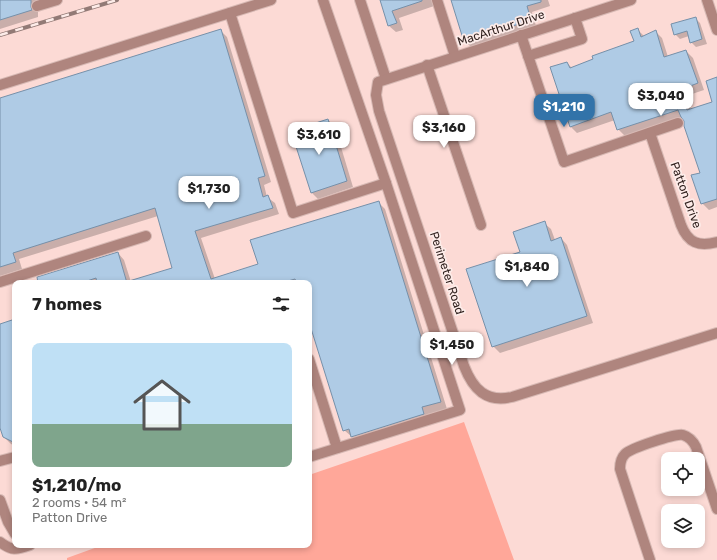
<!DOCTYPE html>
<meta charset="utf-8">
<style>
body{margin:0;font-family:Rubik,sans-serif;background:#f2f2f2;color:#222;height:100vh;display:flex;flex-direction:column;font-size:15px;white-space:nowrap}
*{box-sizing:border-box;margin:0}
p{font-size:13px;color:#767676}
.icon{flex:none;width:22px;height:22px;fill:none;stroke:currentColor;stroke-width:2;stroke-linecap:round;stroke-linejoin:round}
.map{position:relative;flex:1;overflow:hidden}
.side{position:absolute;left:12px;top:280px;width:300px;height:268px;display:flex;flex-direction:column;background:#fff;border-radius:8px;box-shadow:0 2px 6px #0003}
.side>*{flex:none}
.buttons{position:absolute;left:661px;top:452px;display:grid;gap:8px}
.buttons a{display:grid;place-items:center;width:44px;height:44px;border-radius:8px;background:#fff;box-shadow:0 2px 6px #0003;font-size:20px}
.price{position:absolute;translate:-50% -34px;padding:0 9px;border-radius:8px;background:#fff;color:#222;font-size:13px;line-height:26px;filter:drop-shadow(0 1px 2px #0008)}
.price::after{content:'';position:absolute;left:50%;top:24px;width:12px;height:9px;margin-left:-6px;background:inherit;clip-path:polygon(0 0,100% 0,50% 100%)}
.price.on{background:#3273a9;color:#fff}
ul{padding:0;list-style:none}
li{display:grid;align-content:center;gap:8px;height:212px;padding:0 20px}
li+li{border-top:1px solid #e0e0e0}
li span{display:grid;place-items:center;height:124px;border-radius:8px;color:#555}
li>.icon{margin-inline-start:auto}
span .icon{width:72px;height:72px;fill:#fffc;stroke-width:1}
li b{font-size:17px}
h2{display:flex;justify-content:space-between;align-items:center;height:48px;padding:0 20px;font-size:17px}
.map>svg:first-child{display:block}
.green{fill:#ffa799}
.shadow{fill:#0003}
.building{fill:#afcbe5;stroke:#7690a9}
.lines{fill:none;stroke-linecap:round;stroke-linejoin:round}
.minor-casing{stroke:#d7b9b4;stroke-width:12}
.minor{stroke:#af857e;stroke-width:10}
.rail-casing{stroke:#927a76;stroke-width:4}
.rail{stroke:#fdece9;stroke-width:2.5;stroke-dasharray:8;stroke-linecap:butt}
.labels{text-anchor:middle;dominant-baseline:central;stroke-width:3.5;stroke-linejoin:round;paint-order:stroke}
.street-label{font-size:12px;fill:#31221f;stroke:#fdece9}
</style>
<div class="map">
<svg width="717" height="560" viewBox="0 0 717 560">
<rect width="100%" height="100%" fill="#fcdad5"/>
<!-- green -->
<polygon class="green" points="464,422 514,560 67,560 67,558 103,545 309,545 309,475"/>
<!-- shadow -->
<g class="shadow">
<polygon points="0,0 63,0 38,9 38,17 0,29"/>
<polygon points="381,0 437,0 437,5 399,18 403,30 396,32 389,26"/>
<polygon points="452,0 548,0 550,6 532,12 536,26 471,47 465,41"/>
<polygon points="695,18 700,23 707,44 696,47 691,42 689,36 680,39 675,34"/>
<polygon points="637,29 644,36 656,32 662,38 668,57 686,51 693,58 704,90 686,96 691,110 713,103 717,79 717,207 709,210 702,203 702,173 685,120 682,117 625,136 618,129 615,120 577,133 570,126 567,63 572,68 635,42"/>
<polygon points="220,30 227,37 271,182 264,185 267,197 275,203 279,214 201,238 215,279 259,265 378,202 385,209 447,409 428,414 430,421 359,443 344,430 309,319 309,283 39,283 118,253 124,260 131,282 174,268 158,216 19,259 22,269 0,276 0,99"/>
<polygon points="328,120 335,127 353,187 318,199 311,192"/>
<polygon points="544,223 551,229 555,240 561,238 567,245 593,323 500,353 493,346"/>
<polygon points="15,320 15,446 11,444 4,437 0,424 0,325"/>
</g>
<!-- building -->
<g class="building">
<polygon points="0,0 31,0 31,7 32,10 0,20"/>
<polygon points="380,0 422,0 422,1 392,11 397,23 388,26"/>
<polygon points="451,0 541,0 541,2 527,6 531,20 464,42"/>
<polygon points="696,17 702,39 690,43 687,31 674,35 671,24"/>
<polygon points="638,28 641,37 656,30 664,57 686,50 698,83 680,90 687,110 712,102 706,81 717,77 717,199 701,204 691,175 700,173 684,126 684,121 681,117 678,110 617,130 611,112 570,127 550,67 567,62 570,68 593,59 592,56 634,41 630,31"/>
<polygon points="221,29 265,176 258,178 263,197 268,195 273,208 195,231 211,279 258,264 250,240 379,201 441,402 422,407 424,414 351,437 349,429 343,431 309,322 309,283 297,283 295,279 281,283 130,283 129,281 172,268 155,208 13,253 16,262 0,267 0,98"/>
<polygon points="328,119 347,181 311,193 291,131"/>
<polygon points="545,221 551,241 561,237 587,316 492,347 466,269 520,252 513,232"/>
<polygon points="118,252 127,283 97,283 96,278 81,283 38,283 37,277"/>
<polygon points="15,319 15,443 3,437 0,428 0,324"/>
</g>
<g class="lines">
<!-- minor casing -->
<g class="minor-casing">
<g id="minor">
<polyline points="360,0 386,79"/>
<polyline points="437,0 455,56"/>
<path d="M631,0l-253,82 -2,13 3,16 85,255c9,23 22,37 48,31l205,-64"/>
<polyline points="707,0 717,30"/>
<polyline points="37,6 57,0"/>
<polyline points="230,13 293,213 386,183"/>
<polyline points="521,35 564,162 678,123"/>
<polyline points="528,56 582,39 575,18"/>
<polyline points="427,65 481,225"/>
<polyline points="0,85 271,0"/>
<path d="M650,133l31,92c7,18 18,22 36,17"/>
<polyline points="0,282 146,236"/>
<polyline points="309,359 337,448"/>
<polyline points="309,457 460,410 386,183 323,0"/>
<polyline points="0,461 15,457"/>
<polyline points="0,500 8,522 15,534"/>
<path d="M0,542c12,9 16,8 30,3"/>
<path d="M650,560l-30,-91c0,-6 1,-11 5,-15 6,-6 51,-21 58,-19 7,2 10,6 13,12l21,62"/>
</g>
</g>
<!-- minor -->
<use href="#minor" class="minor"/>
<!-- rail casing -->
<g class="rail-casing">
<polyline id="rail" points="0,35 117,0"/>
</g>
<!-- rail -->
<use href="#rail" class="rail"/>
</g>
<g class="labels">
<!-- street labels -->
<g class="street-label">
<text transform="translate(501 28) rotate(-18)">MacArthur Drive</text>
<text transform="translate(686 195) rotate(70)">Patton Drive</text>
<text transform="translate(447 273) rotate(72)">Perimeter Road</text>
</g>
</g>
</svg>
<div class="buttons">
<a><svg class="icon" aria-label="locate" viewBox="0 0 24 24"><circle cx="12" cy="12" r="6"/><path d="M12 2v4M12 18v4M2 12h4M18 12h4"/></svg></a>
<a><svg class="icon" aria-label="layers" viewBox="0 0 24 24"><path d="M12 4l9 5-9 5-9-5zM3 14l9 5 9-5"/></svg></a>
</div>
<b class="price" style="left:661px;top:117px">$3,040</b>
<b class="price on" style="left:564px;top:128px">$1,210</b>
<b class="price" style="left:444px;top:149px">$3,160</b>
<b class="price" style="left:319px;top:156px">$3,610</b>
<b class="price" style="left:209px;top:210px">$1,730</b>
<b class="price" style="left:527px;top:288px">$1,840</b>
<b class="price" style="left:452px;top:366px">$1,450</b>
<section class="side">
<h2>7 homes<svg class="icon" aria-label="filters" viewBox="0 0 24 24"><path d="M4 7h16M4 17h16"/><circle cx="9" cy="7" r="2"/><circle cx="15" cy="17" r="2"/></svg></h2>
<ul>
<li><span style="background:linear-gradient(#bfe0f5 65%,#7fa58c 0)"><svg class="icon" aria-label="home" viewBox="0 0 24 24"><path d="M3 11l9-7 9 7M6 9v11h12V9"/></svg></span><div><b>$1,210/mo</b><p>2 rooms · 54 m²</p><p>Patton Drive</p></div></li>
</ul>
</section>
</div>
